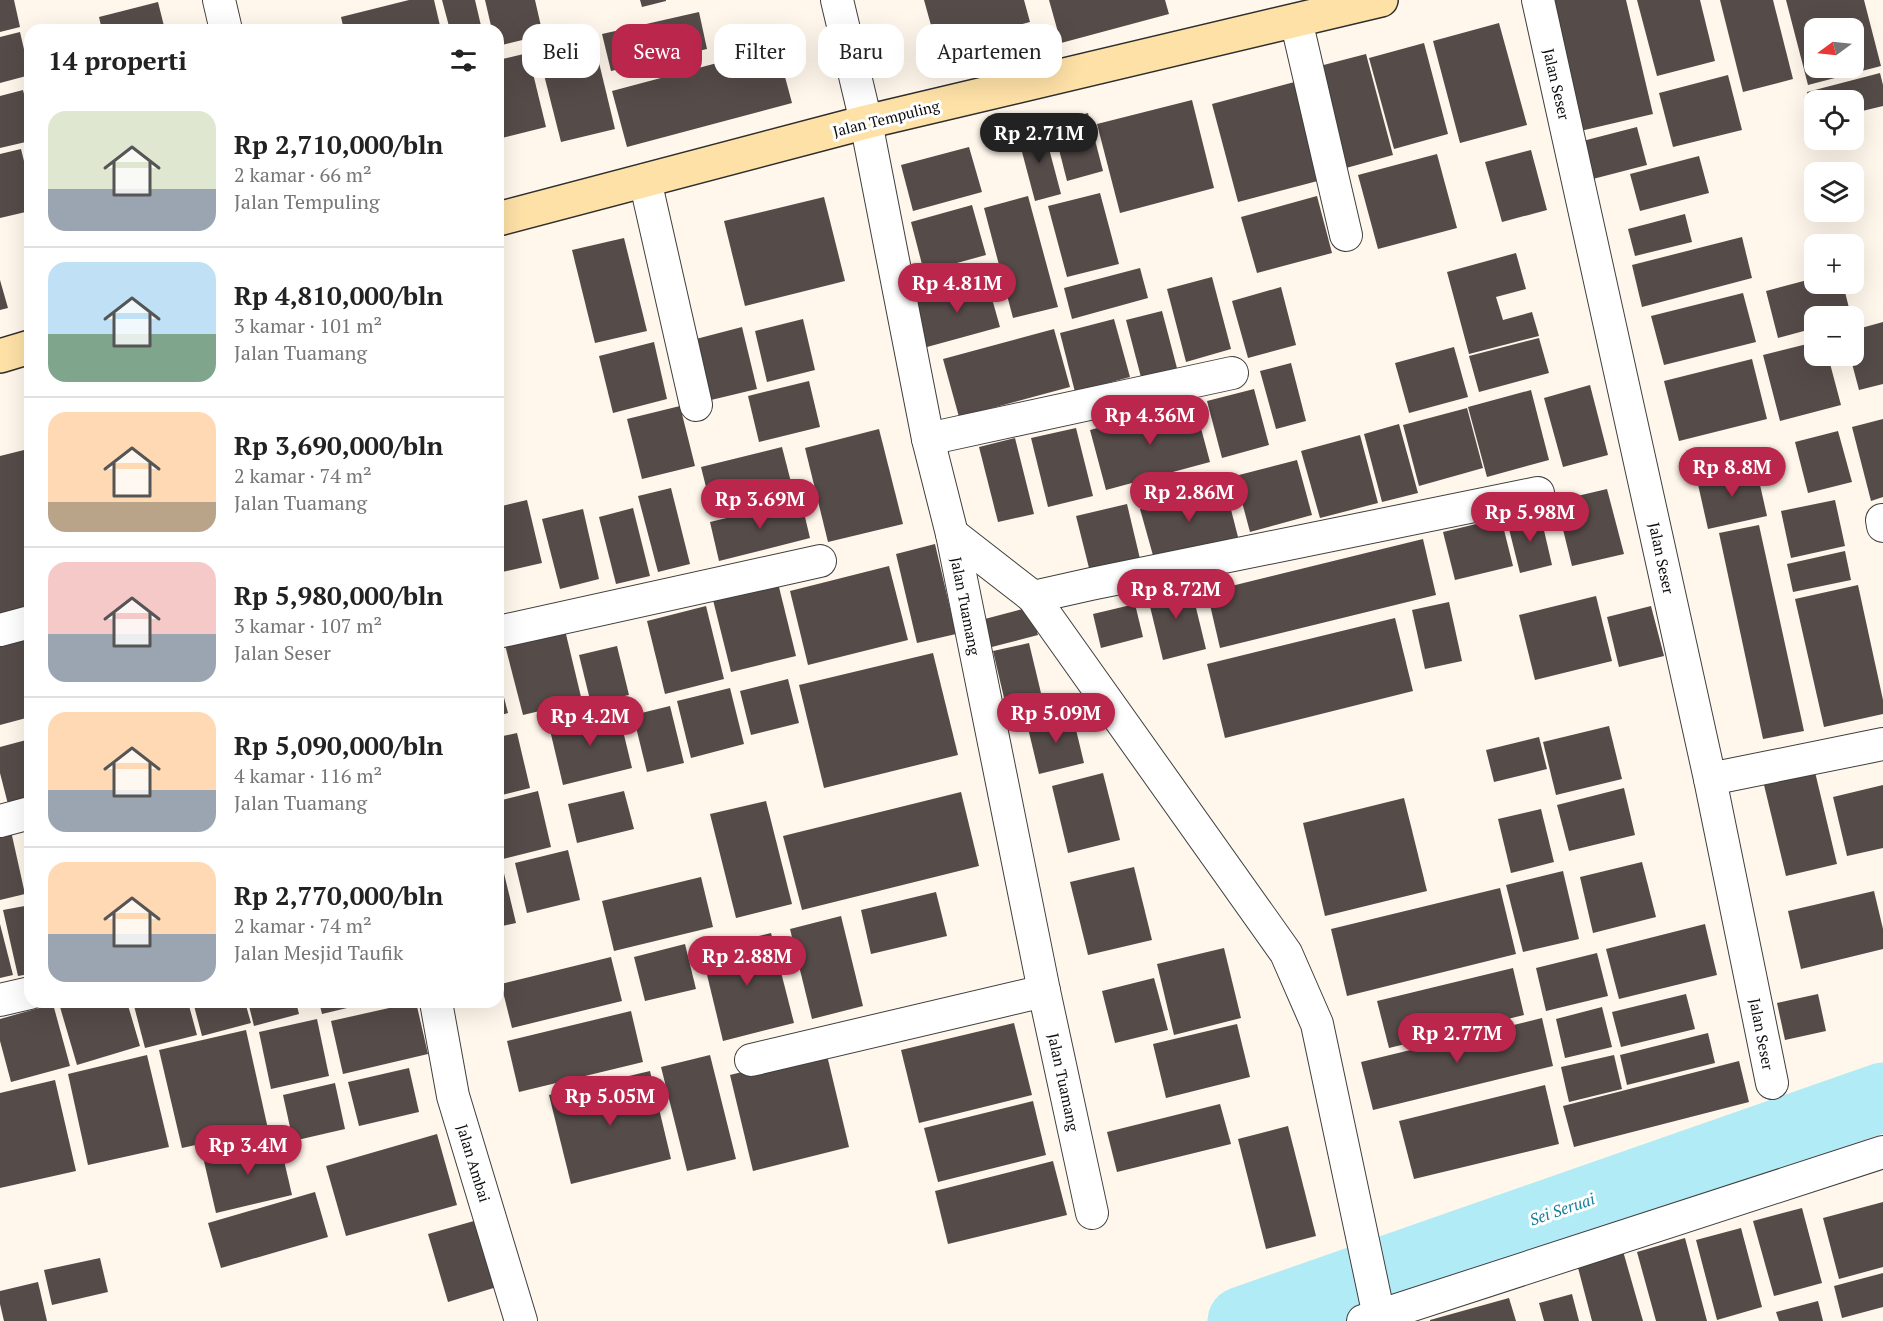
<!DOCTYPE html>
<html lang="id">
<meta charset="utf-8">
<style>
body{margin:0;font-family:"PT Serif",serif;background:#f6f6f6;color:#222;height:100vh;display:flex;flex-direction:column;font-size:22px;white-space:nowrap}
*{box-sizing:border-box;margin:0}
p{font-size:20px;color:#767676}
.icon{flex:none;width:33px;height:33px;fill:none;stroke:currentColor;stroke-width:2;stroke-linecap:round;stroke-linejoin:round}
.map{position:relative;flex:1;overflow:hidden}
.panel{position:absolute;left:24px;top:24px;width:480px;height:984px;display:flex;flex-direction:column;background:#fff;border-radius:18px;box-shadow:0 6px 24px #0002}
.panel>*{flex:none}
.banner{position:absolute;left:522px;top:24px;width:570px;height:54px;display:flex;gap:12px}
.needle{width:39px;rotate:255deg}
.tools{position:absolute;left:1804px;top:18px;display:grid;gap:12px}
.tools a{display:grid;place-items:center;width:60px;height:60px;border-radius:12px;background:#fff;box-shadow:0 6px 24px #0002;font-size:30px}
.price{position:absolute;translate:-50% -51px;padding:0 14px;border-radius:21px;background:#bb264d;color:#fff;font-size:20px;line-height:39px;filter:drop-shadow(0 2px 3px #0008)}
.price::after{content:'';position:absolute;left:50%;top:36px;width:18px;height:14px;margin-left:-9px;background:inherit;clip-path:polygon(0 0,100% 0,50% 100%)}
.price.current{background:#222;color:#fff}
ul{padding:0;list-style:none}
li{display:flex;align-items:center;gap:18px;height:150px;padding:0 24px}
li+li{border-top:2px solid #e0e0e0}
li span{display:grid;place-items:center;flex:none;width:168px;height:120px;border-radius:18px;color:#555}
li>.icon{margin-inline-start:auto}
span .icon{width:72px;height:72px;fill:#fffc;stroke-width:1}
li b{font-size:26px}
h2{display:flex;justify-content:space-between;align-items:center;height:72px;padding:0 24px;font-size:26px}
.tag{padding:0 21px;border-radius:18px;background:#fff;box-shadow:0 6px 24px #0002;font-size:21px;line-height:54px}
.tag.current{background:#bb264d;color:#fff}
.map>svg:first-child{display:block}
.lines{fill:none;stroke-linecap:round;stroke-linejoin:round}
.river{stroke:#b1ebf5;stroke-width:69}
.building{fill:#554b49;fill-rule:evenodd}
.street-casing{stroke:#3f3f3f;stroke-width:34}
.secondary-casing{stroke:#2e2e2e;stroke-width:36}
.street{stroke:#fff;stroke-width:32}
.secondary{stroke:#fee1a7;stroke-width:33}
.labels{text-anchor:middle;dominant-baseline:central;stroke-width:6;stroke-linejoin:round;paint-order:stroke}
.street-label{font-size:15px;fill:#0c0c0c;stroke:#fff}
.water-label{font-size:16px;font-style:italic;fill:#177f9c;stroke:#fff}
</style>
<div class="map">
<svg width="1883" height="1321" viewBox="0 0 1883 1321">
<rect width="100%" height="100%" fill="#fff7eb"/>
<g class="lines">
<!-- river -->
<polyline class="river" points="1242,1321 1883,1097"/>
</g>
<!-- building -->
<g class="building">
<polygon points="0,0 14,0 20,27 0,32"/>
<polygon points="409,0 434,0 441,30 344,30 341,17"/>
<polygon points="442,0 475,0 482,30 450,30"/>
<polygon points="485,0 535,0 543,35 498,46 498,30 492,30"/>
<polygon points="640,0 666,0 666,1 642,7"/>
<polygon points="924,0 1024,0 1030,22 937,47"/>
<polygon points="1049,0 1165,0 1169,14 1061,43"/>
<polygon points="1544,0 1626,0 1653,114 1576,132"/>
<polygon points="1637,0 1700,0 1715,61 1657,76"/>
<polygon points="1720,0 1773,0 1793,79 1743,92"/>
<path d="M1786,0h78l17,66 -73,19zM1815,28h39v40h-39z"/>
<polygon points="158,2 165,30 102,30 99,17"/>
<polygon points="699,12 707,49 611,71 602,34"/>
<polygon points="1499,23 1527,125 1460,143 1433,41"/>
<polygon points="20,32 30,75 0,83 0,37"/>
<polygon points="594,42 615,129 561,142 539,55"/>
<polygon points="1424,43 1448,134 1394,149 1369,58"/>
<polygon points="777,47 792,103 627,147 612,91"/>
<polygon points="528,53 546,127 498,139 498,60"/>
<polygon points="1366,54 1393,155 1339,170 1312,68"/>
<polygon points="1880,73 1883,85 1883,106 1854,113 1854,100 1815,100 1814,121 1807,92"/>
<polygon points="1728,75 1742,130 1673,147 1659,93"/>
<polygon points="1302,80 1329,178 1238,202 1212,104"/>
<polygon points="23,90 30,118 30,141 0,148 0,96"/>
<polygon points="1192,100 1214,188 1120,213 1097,124"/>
<polygon points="1088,113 1103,171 1067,181 1052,122"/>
<polygon points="1043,126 1061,194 1035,201 1017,133"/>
<polygon points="1637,127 1647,165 1585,181 1575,143"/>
<polygon points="969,147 982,192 913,211 901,165"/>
<polygon points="21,149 30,185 30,211 0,218 0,154"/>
<polygon points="1531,150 1547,210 1502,222 1485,162"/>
<polygon points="1437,154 1457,228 1378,249 1358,175"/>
<polygon points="1699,156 1709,193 1640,211 1630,174"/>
<polygon points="1100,193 1119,264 1067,277 1048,206"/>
<polygon points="1028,196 1058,307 1013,318 984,208"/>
<polygon points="1317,196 1332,253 1257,273 1241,217"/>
<polygon points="824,197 845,281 745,306 724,221"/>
<polygon points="972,205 986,255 924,272 911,222"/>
<polygon points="1685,214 1692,242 1635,256 1628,229"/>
<polygon points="1742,237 1752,278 1642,307 1632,265"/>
<polygon points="624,238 647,331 595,343 572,250"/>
<polygon points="1516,253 1526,289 1496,297 1503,320 1532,312 1539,336 1469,354 1447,272"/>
<polygon points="1140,268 1148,298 1072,319 1064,288"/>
<polygon points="1212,277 1231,349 1186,362 1167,289"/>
<polygon points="1815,278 1815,284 1843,284 1851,316 1815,316 1815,328 1778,338 1766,291"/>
<polygon points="0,280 8,308 0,310"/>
<polygon points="987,281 1000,327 927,347 915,300"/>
<polygon points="1281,287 1296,345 1248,358 1232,301"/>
<polygon points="1743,293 1756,342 1664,365 1651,316"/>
<polygon points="1162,311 1178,372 1142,381 1126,320"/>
<polygon points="803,319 815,370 767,382 755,331"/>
<polygon points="1114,319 1130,377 1075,392 1060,333"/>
<polygon points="1883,322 1883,384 1859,390 1850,356 1854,356 1854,330"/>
<polygon points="742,327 757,389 711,400 696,339"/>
<polygon points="1054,329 1070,387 959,417 943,359"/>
<polygon points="1539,338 1549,373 1479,392 1469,356"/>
<polygon points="654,342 667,399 613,413 599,356"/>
<polygon points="1815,342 1815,356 1828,356 1841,405 1780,421 1763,355"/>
<polygon points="1454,347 1468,397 1409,413 1395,363"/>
<polygon points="1752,359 1767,419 1679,441 1664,381"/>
<polygon points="1291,363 1306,421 1276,429 1260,371"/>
<polygon points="809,381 820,427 759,442 748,396"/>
<polygon points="1590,385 1608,455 1563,467 1544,398"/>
<polygon points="1254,389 1269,445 1222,458 1207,401"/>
<polygon points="1531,390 1549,460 1487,477 1468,407"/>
<polygon points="1194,402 1210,462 1106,490 1090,430"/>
<polygon points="680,406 695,466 642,479 627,419"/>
<polygon points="1467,408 1483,468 1419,486 1403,425"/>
<polygon points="1883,419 1883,497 1871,501 1852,427"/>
<polygon points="1399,424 1418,493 1382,502 1364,434"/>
<polygon points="1076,428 1093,496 1048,507 1031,438"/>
<polygon points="879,429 903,524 828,542 805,448"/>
<polygon points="1838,431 1852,482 1808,493 1795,442"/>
<polygon points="1360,435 1378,503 1320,518 1301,451"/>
<polygon points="1015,438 1034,514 998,522 979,447"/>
<polygon points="782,447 793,490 712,511 701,467"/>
<polygon points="24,450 30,472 30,607 0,615 0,456"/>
<polygon points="1297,460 1312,515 1250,532 1235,476"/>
<polygon points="1756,467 1767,516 1708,529 1697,480"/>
<polygon points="1225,486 1238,537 1154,559 1140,509"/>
<polygon points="671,488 690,564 658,572 638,496"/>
<polygon points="1607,489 1624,554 1572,566 1556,501"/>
<polygon points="527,500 542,563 498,573 498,507"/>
<polygon points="801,500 810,538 719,561 710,522"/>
<polygon points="1835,500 1845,546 1791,558 1781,511"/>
<polygon points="1127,504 1141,563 1091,576 1076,516"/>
<polygon points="633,508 650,576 616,584 599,517"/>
<polygon points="583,509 599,579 560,589 542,519"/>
<polygon points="1540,513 1552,565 1520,573 1507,521"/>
<polygon points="1501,518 1513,566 1455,580 1443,532"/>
<polygon points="1759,525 1804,731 1763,739 1719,533"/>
<polygon points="1423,539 1436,595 1220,648 1207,592"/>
<polygon points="935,544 956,634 917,643 896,554"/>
<polygon points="1845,551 1851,580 1793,592 1787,564"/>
<polygon points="889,566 908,640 808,665 790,591"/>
<polygon points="1189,579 1206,649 1163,660 1146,590"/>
<polygon points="778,583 796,656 731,672 713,600"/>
<polygon points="1858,585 1883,700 1883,714 1824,727 1795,599"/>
<polygon points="1596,596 1612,661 1535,680 1519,615"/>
<polygon points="1449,602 1462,661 1425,669 1412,610"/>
<polygon points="1135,604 1143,637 1101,648 1093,614"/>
<polygon points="706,606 724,679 665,694 647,621"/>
<polygon points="1651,606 1664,656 1619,667 1607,617"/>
<polygon points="1030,607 1038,635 988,648 981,620"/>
<polygon points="1395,618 1413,691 1225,738 1207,664"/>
<polygon points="30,630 30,717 0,725 0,638"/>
<polygon points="565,630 582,701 523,715 505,645"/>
<polygon points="1029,643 1041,693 1005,702 993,651"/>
<polygon points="617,646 629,695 591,704 579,655"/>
<polygon points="933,653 958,755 824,788 799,685"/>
<polygon points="498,674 508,713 498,716"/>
<polygon points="788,679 799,723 751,735 740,691"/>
<polygon points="730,688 744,744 691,758 677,701"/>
<polygon points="670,706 684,763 647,772 633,715"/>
<polygon points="618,710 632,768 563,785 549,726"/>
<polygon points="1072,713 1084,763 1039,774 1027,724"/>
<polygon points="1609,726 1622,779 1556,795 1543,742"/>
<polygon points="517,733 530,788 498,796 498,737"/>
<polygon points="1539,737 1547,769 1494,782 1486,750"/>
<polygon points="30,739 30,811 11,816 0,773 0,747"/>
<polygon points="1815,772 1837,864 1786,876 1764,785"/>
<polygon points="1103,773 1120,840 1068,853 1052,786"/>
<polygon points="1883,785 1883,848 1847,856 1833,797"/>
<polygon points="1624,788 1635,835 1569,851 1557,805"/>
<polygon points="538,791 551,847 503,859 498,840 498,801"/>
<polygon points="624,791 634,829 577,843 568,804"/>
<polygon points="961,792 979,866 802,910 783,836"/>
<polygon points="1404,798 1427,891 1325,916 1303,823"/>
<polygon points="766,801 792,904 736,918 710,814"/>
<polygon points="1541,809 1554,862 1511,873 1498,819"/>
<polygon points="11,831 25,894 0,900 0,834"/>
<polygon points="568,850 580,900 527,913 515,863"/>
<polygon points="1642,862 1656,917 1593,933 1580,877"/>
<polygon points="502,865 516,923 498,927 498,866"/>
<polygon points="1134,867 1152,940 1088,955 1070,882"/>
<polygon points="1563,871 1579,939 1523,952 1506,885"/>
<polygon points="701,877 713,927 614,951 602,901"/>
<polygon points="1500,888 1516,954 1347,996 1331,929"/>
<polygon points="1874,891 1883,929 1883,949 1801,969 1788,911"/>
<polygon points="936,892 947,936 871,954 861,910"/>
<polygon points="30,905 30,974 18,976 3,910"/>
<polygon points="841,916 863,1006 812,1019 790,929"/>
<polygon points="0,924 13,975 0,978"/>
<polygon points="1705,924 1717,975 1619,999 1606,949"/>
<polygon points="771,933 794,1023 723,1041 701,950"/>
<polygon points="685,944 696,989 645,1001 634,957"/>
<polygon points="1224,948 1241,1018 1174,1035 1157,964"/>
<polygon points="1597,953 1608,996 1546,1011 1536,968"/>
<polygon points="611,957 622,1001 512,1028 501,984"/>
<polygon points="1513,968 1524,1015 1389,1048 1377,1001"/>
<polygon points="1154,978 1168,1030 1115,1043 1102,991"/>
<polygon points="1686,994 1695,1029 1621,1047 1612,1012"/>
<polygon points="1818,994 1826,1031 1785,1040 1777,1003"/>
<polygon points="78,1002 127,1002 140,1046 77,1065 60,1007"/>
<polygon points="133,1002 188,1002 197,1035 145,1048"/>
<polygon points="193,1002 245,1002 251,1023 202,1036"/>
<polygon points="248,1002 296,1002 299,1014 254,1026"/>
<polygon points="319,1002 368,1002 368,1003 322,1014"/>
<polygon points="416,1002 428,1054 343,1074 331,1021"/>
<polygon points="53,1004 70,1066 11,1082 0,1041 0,1019"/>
<polygon points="1602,1007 1612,1047 1565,1058 1556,1019"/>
<polygon points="631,1011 643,1062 519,1092 507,1041"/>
<polygon points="1542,1018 1553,1066 1373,1110 1361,1062"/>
<polygon points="317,1019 329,1076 271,1089 259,1032"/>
<polygon points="1014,1023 1032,1095 919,1123 901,1050"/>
<polygon points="1237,1024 1250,1077 1166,1098 1153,1044"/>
<polygon points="246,1030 268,1129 182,1148 159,1050"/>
<polygon points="1708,1033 1715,1063 1627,1085 1620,1055"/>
<polygon points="826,1051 849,1147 753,1171 730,1075"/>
<polygon points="147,1055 169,1147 88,1165 68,1074"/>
<polygon points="710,1055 736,1159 687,1171 661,1067"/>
<polygon points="1614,1055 1622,1089 1569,1102 1561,1067"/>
<polygon points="1739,1061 1749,1102 1574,1147 1563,1106"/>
<polygon points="409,1068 419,1112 359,1126 348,1082"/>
<polygon points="650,1071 671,1159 571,1184 549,1095"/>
<polygon points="55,1080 76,1171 0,1188 0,1093"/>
<polygon points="335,1083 345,1129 293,1141 283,1095"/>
<polygon points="1545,1085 1559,1144 1414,1179 1399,1121"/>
<polygon points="1033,1101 1046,1155 938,1182 924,1128"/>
<polygon points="1220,1104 1231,1144 1117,1172 1107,1132"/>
<polygon points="1288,1126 1316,1236 1266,1249 1238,1139"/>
<polygon points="437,1134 457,1205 346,1236 326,1166"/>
<polygon points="279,1139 292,1195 216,1213 203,1157"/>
<polygon points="1053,1161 1067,1215 948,1244 935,1191"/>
<polygon points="315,1192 328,1237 221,1268 208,1223"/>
<polygon points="1883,1202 1883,1267 1839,1279 1823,1218"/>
<polygon points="1802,1208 1822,1283 1774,1296 1753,1221"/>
<polygon points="481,1219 500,1286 448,1302 428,1234"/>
<polygon points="1741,1228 1762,1307 1717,1320 1696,1240"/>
<polygon points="1685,1238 1707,1321 1656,1321 1637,1252"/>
<polygon points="1623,1251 1643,1321 1592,1321 1577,1264"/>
<polygon points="100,1258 108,1292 52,1305 44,1270"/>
<polygon points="1883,1273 1883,1307 1842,1318 1834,1286"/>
<polygon points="38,1282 47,1321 4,1321 0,1304 0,1291"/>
<polygon points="1572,1294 1579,1321 1544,1321 1539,1303"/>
<polygon points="1509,1298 1516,1321 1430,1321 1430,1320"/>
<polygon points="1818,1301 1823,1321 1779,1321 1776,1312"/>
</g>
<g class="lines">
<!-- street casing -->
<g class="street-casing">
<g id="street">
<polyline points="219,0 226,30"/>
<polyline points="837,0 866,122 928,439 952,534 1044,991 1092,1213"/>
<polyline points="1538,0 1710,779 1772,1083"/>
<polyline points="1296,20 1346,235"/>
<polyline points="645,180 696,405"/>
<polyline points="928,439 1232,373"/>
<polyline points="1882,520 1883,526"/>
<polyline points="952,534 1033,597 1286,953 1317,1024 1380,1321"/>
<polyline points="1033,597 1091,584 1538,493"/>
<polyline points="0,630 30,622"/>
<polyline points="498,632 820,561"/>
<polyline points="1710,779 1883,744"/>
<polyline points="0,821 30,813"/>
<polyline points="0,1000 30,993"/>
<polyline points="436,1002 453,1096 521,1321"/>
<polyline points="751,1060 1044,991"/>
<polyline points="1363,1321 1883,1152"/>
</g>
</g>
<!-- secondary casing -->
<g class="secondary-casing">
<g id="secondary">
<polyline points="498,219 866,122 1381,0"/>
<polyline points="0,356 30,347"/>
</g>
</g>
<!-- street -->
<use href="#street" class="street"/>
<!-- secondary -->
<use href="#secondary" class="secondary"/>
</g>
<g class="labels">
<!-- street labels -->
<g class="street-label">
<text transform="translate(1557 84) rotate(77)">Jalan Seser</text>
<text transform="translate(886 118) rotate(-14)">Jalan Tempuling</text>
<text transform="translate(1662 558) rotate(78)">Jalan Seser</text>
<text transform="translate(966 606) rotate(79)">Jalan Tuamang</text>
<text transform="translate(1762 1034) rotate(79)">Jalan Seser</text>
<text transform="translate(1064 1082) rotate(78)">Jalan Tuamang</text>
<text transform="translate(474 1163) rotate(73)">Jalan Ambai</text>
</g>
<!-- water labels -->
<g class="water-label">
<text transform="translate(1562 1209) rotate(-19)">Sei Seruai</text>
</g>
</g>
</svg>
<div class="tools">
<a><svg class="needle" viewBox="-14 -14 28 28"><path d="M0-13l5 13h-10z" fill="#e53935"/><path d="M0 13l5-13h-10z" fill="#767676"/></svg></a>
<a><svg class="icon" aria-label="locate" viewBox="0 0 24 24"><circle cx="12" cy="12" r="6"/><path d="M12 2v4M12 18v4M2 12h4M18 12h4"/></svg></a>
<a><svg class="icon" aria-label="layers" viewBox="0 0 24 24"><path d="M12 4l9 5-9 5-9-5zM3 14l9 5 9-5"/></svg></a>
<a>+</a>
<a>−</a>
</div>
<b class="price current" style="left:1039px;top:164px">Rp 2.71M</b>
<b class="price" style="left:957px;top:314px">Rp 4.81M</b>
<b class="price" style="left:1150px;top:446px">Rp 4.36M</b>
<b class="price" style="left:1732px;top:498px">Rp 8.8M</b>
<b class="price" style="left:1189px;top:523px">Rp 2.86M</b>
<b class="price" style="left:760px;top:530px">Rp 3.69M</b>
<b class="price" style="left:1530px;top:543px">Rp 5.98M</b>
<b class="price" style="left:1176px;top:620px">Rp 8.72M</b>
<b class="price" style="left:1056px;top:744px">Rp 5.09M</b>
<b class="price" style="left:590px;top:747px">Rp 4.2M</b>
<b class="price" style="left:747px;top:987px">Rp 2.88M</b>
<b class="price" style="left:1457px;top:1064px">Rp 2.77M</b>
<b class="price" style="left:610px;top:1127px">Rp 5.05M</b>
<b class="price" style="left:248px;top:1176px">Rp 3.4M</b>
<div class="banner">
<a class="tag">Beli</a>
<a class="tag current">Sewa</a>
<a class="tag">Filter</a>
<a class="tag">Baru</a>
<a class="tag">Apartemen</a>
</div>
<section class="panel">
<h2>14 properti<svg class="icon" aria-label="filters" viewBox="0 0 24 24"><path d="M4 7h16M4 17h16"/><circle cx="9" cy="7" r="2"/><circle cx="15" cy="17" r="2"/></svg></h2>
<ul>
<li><span style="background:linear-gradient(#dfe7d0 65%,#9aa5b1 0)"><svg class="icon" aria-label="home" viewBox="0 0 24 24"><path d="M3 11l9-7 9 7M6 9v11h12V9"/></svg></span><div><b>Rp 2,710,000/bln</b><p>2 kamar · 66 m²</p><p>Jalan Tempuling</p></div></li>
<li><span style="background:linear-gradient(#bfe0f5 60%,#7fa58c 0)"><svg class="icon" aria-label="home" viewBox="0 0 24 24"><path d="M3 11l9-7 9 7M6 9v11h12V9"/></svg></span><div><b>Rp 4,810,000/bln</b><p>3 kamar · 101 m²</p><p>Jalan Tuamang</p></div></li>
<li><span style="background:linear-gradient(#ffd9b3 75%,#b9a48a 0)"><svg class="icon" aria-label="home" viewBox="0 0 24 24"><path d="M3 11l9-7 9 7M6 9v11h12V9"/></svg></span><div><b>Rp 3,690,000/bln</b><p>2 kamar · 74 m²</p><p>Jalan Tuamang</p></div></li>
<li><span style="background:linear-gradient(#f6c9c9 60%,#9aa5b1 0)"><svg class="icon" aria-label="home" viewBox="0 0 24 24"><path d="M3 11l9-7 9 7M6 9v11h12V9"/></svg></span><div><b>Rp 5,980,000/bln</b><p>3 kamar · 107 m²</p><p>Jalan Seser</p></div></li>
<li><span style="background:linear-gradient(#ffd9b3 65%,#9aa5b1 0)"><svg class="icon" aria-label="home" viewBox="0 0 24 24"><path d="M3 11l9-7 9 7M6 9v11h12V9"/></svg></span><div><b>Rp 5,090,000/bln</b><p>4 kamar · 116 m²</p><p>Jalan Tuamang</p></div></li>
<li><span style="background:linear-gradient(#ffd9b3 60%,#9aa5b1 0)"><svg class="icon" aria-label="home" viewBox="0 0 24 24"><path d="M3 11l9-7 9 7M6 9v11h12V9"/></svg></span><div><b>Rp 2,770,000/bln</b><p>2 kamar · 74 m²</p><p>Jalan Mesjid Taufik</p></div></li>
</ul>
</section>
</div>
